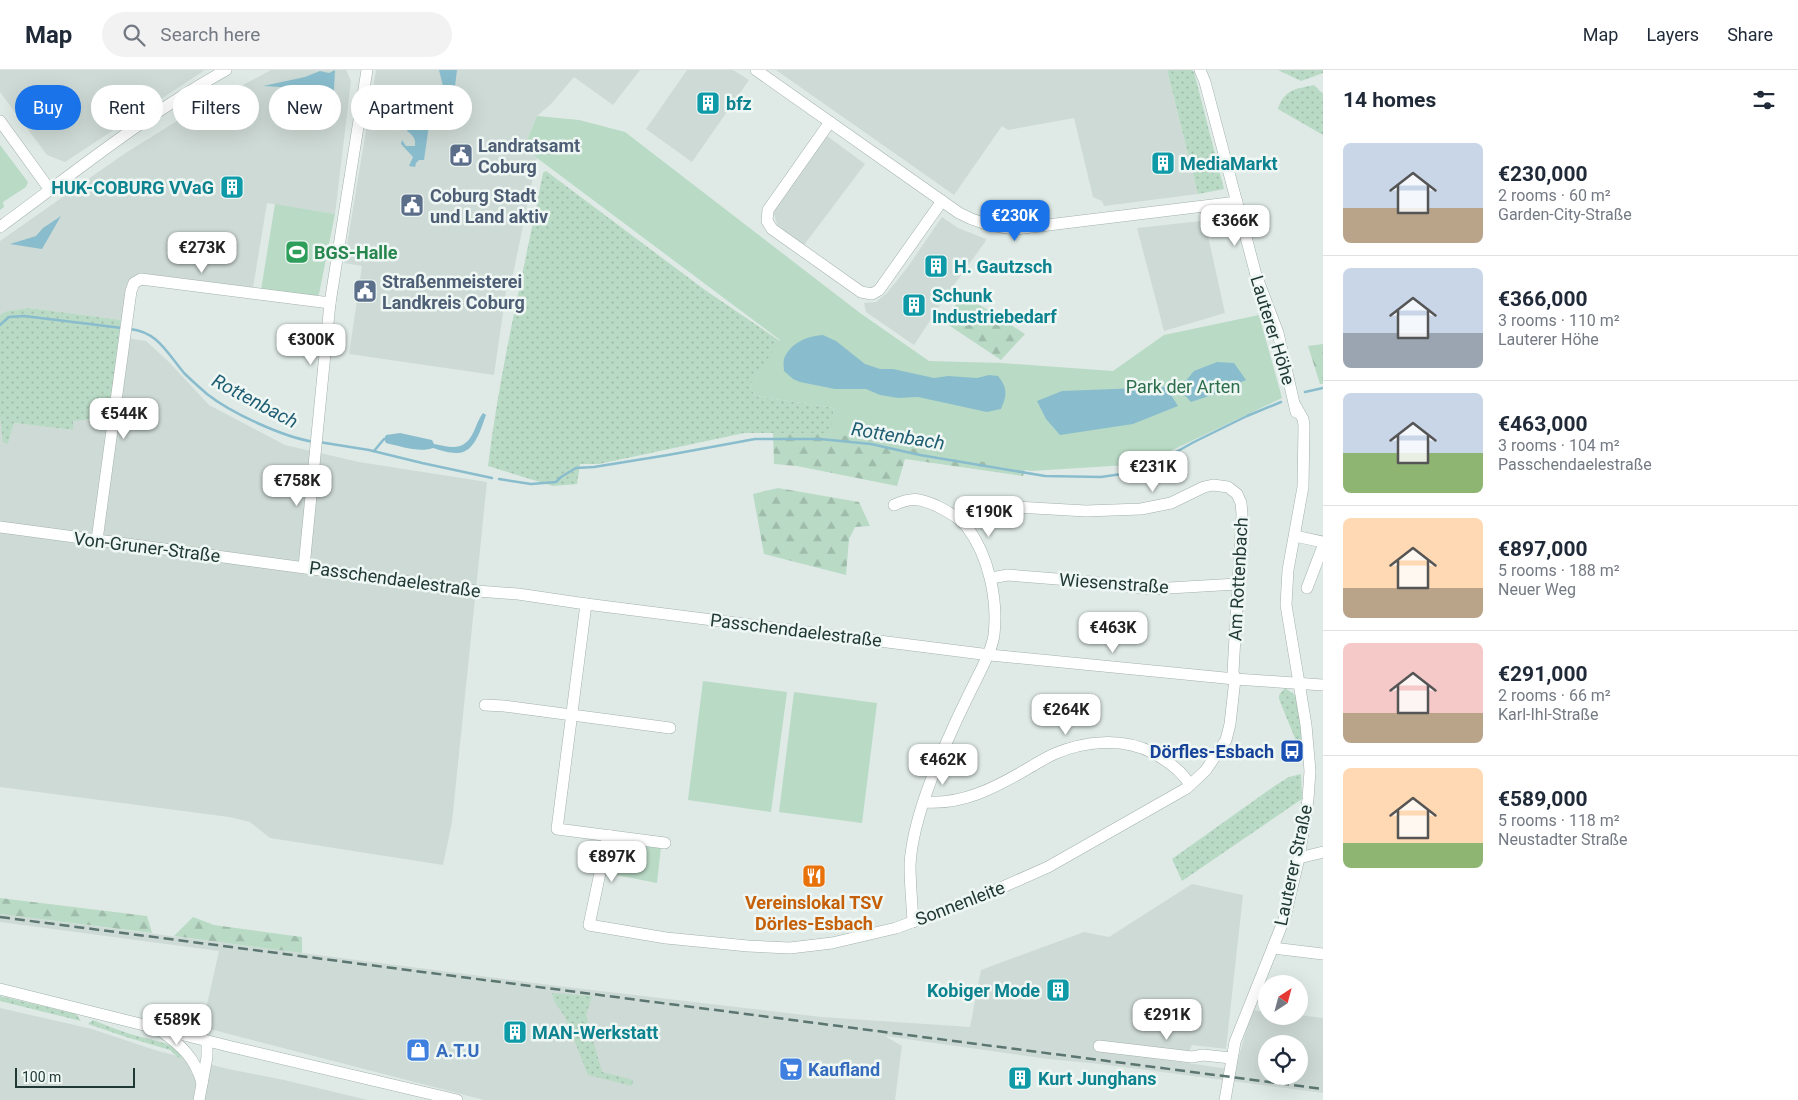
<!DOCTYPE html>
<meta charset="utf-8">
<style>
body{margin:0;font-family:Roboto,sans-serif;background:#f2f2f3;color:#1f2937;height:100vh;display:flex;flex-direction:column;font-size:19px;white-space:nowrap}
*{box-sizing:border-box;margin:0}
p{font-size:16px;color:#747a83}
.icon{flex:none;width:28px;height:28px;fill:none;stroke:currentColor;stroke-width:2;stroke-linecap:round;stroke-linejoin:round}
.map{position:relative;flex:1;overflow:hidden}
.side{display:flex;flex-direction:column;background:#fff;width:475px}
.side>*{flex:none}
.banner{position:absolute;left:15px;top:15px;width:475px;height:45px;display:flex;gap:10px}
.needle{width:32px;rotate:36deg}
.fabs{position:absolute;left:1258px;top:905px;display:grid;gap:10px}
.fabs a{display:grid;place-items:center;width:50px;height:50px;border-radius:50%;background:#fff;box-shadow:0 5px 20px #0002;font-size:25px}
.scale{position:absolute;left:15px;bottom:12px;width:120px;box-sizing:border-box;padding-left:5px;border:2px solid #213935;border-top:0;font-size:14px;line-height:18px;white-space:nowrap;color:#213935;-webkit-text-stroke:4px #eff7f4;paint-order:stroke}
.price{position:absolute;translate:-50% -42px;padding:0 11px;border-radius:10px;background:#fff;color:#222;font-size:16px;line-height:32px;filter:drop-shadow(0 1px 2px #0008)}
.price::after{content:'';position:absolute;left:50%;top:30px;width:15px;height:11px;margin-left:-8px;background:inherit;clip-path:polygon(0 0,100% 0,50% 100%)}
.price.current{background:#1a73e8;color:#fff}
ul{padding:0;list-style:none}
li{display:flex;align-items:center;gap:15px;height:125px;padding:0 20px}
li+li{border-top:1px solid #e0e1e3}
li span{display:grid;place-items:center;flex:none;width:140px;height:100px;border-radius:8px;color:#555}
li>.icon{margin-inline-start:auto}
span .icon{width:60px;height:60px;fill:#fffc;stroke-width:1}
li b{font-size:21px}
h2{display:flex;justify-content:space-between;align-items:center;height:60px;padding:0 20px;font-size:21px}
.chip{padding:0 18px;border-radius:22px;background:#fff;box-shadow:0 5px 20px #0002;font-size:18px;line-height:45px}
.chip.current{background:#1a73e8;color:#fff}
header{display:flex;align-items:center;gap:30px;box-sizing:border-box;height:70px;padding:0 25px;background:#fff;border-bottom:1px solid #e0e1e3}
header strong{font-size:24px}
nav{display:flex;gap:28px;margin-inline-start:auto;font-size:18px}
.search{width:350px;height:45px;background:#f2f2f3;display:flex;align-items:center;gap:12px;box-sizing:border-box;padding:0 18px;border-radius:28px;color:#747a83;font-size:19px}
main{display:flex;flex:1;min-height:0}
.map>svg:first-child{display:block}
.built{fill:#cedad5;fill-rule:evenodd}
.grass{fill:url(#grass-dots)}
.forest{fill:url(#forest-firs)}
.park{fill:#b9dac5}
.water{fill:#89bdcd}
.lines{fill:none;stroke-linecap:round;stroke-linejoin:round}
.stream{stroke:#89bdcd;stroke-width:2.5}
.minor-casing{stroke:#a2b1ad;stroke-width:12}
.minor{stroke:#fff;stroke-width:11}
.rail{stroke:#5b7570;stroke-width:2.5;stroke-dasharray:10 5;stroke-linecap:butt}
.labels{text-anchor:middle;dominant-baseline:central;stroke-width:5;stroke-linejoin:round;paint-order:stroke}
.culture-label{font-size:18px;font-weight:bold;fill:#0d838f;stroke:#eff7f4;text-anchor:start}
.service-label{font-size:18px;font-weight:bold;fill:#4e5e75;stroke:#eff7f4;text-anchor:start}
.leisure-label{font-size:18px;font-weight:bold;fill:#27864d;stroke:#eff7f4;text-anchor:start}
.street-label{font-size:18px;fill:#213935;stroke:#eff7f4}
.park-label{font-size:18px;fill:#2d6e4c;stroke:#eff7f4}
.transit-label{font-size:18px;font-weight:bold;fill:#164399;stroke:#eff7f4;text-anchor:end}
.food-label{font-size:18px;font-weight:bold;fill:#c56008;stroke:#eff7f4}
.shop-label{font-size:18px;font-weight:bold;fill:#366cbe;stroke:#eff7f4;text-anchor:start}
.water-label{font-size:19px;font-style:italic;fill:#1e5d72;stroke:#eff7f4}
</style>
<header>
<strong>Map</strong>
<div class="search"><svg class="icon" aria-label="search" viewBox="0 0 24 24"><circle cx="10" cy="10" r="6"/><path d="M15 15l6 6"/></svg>Search here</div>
<nav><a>Map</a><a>Layers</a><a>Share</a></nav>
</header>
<main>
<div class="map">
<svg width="1323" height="1030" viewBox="0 0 1323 1030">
<defs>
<pattern id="grass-dots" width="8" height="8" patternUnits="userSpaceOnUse" patternTransform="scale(1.25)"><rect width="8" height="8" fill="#b9dac5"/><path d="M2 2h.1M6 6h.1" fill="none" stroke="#9fbcaa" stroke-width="1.8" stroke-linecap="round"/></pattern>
<pattern id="forest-firs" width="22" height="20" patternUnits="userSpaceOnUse" patternTransform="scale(1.25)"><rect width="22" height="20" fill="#b9dac5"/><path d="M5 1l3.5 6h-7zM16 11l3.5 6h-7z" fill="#9fbcaa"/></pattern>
</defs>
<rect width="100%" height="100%" fill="#dfeae6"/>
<!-- built -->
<g class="built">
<polygon points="0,0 205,0 65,92 47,85 0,22"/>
<polygon points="271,0 346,0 351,11 335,144 267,133 253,218 142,205 121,250 29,238 7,241 0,245 0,171 124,84 180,49"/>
<polygon points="376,0 640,0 613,35 574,7 551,34 537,46 526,72 537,88 511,214 507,215 494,305 349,284 362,196 344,193"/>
<polygon points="687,0 733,0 749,10 692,92 646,59"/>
<polygon points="776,0 1167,0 1198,124 1104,136 1102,131 1093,127 1074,48 1008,60 1002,56 954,125"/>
<polygon points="827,66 865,94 804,175 777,155 774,143 776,137"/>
<polygon points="942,147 958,158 986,169 985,172 946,226 914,275 866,242 864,233 876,232 887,223 907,198"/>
<polygon points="1200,151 1206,157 1225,243 1164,261 1137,158"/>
<polygon points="119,267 146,271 169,292 209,335 285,375 359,392 487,412 452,752 443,795 270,768 250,752 229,747 0,717 0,346 8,374 14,353 73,360 73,351 95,336 108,341"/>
<path d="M1192,814l51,11 -17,154 -34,-4 -4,8h-5l-88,-11 -2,7 142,21 17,-60 14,2v4l33,-1 24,3v75l-223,-29 -52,-5 -163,-23 17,10 -7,54h-411l-282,-73 17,-76 -219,-29v-8l558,72 263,31 149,10 11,-57 103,-38 25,5zM1266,974h33v32h-33z"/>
<polygon points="0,938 92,959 155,980 228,999 284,1010 368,1030 0,1030"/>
</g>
<!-- grass -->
<g class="grass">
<polygon points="1167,0 1192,0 1194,2 1224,119 1198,124"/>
<polygon points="1278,0 1323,0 1323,3 1301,11"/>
<path d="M1314,15l9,9v41l-45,-26c6,-20 18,-20 36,-24z"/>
<path d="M546,101l159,119 75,51 -30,45 5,10 79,12 -4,25h-86l-145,31h-19l-3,20 -24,2 -65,-20c12,-99 36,-195 55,-293z"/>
<polygon points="29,238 121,250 109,341 95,336 89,349 73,351 73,360 14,353 8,374 3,372 0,346 0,245 7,241"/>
<polygon points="1285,618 1295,625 1298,630 1304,682 1301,683 1279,629 1279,625"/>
<polygon points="1301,704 1302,729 1182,811 1172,789 1276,715 1289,707"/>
<polygon points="552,923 592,926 586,945 602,1002 633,1010 632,1016 588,1005 565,947 554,931"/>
<polygon points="0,926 76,944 81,951 0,931"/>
<path d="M93,950c12,5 25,10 37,14 19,6 39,7 55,20l-6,4 -9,-8 -44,-13 -38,-13z"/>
</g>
<!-- forest -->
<g class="forest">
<polygon points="961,223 1025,264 1001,290 947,254"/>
<polygon points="1323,274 1323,314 1320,314 1308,276"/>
<polygon points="834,338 1038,357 1023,406 905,389 897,416 797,396 774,394 773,363 830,363"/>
<polygon points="778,418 859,432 870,456 855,457 849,469 846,505 764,484 753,424"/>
<polygon points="0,828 147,846 152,863 0,844"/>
<polygon points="193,847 214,855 302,867 302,883 174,866"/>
</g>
<!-- park -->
<g class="park">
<polygon points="537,46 579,50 625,62 860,243 929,291 1002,293 1113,301 1164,265 1259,245 1282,328 1143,394 1031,401 830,363 834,338 755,326 750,316 780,270 537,88 526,72"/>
<polygon points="0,75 28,112 26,117 3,132 4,137 0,140"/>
<polygon points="275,134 335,144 319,224 317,226 261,220"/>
<polygon points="703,611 787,622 771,742 688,730"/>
<polygon points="794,622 877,633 862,753 779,742"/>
<polygon points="612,769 661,777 657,813 606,803"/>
</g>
<!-- water -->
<g class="water">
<polygon points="335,0 334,20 263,16 305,7 320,1 329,3"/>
<path d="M439,0h18l-2,16 -4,4 -2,13 -11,9 -1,14 -7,-8 -6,42h-5l-3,3 -1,4 -6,-1 4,-9 -12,-13 1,-4 4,6h9c1,-7 -2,-11 -8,-15l5,-8 32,-26 -1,-11z"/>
<polygon points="61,146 42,179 10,174 36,166 43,158"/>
<path d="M823,265l13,6 29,23 15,5h13l41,9 14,-2 29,2 12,-3 9,1c10,12 9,20 3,33l-14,3 -69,-15 -20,1 -18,-3 -14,-6h-31l-35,-7 -7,-3 -9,-8c0,-3 -1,-8 0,-12 6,-16 23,-23 39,-24z"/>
<polygon points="1217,292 1234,293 1246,310 1212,325 1191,332 1179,319 1194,301"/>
<polygon points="1166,317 1178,336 1133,354 1060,365 1046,349 1037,331 1062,321"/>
<path d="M483,343l3,2c-5,13 -11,39 -30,38 -8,0 -16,-3 -23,-5 -13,5 -34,-2 -47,-5l-2,-4 2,-4 14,-2 32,7 2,4c19,4 31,7 40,-13 3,-7 5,-13 9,-18z"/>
</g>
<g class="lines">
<!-- stream -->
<g class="stream">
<polyline points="0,255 9,247 24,246 122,258"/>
<path d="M130,259c28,3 37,24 54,44 7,7 15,14 23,21 24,19 76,43 107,48"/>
<polyline points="1305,322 1323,318"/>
<polyline points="319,372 369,380 422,393 492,408"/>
<polyline points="374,381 384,369"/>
<polyline points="499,409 531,414 556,412 561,407 576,398 594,397 668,385 755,369 820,369 871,374 920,385 1045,406 1101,407 1142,401 1194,372 1247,346 1281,332"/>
</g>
<!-- minor casing -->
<g class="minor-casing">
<g id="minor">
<path d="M756,0l203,143c18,10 35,14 56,16l222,-27"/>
<polyline points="1200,0 1205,12 1256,205 1278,263 1296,342"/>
<polyline points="0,51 50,120"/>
<polyline points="830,52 768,140 767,151 772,159 861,222 872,224 879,220 942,131"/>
<path d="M0,157c74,-54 145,-112 226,-157"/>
<path d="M894,435c17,-8 25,-7 43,1 10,5 23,12 30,21 22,29 31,73 27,108 -2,15 -9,26 -15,39 -9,18 -18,36 -26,54 -18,39 -41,95 -43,137 0,19 2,38 3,57"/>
<polyline points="0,457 477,521 518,524 586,534 990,585 1235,609 1323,615"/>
<polyline points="1295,466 1323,472"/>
<polyline points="97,470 131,221 134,213 141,209 330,233"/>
<polyline points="304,497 330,233 367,0"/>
<polyline points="991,508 1008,505 1082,511 1152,519 1237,514"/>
<polyline points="1307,518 1323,476"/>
<polyline points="586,534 557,759 665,773"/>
<polyline points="485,635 504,636 670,658"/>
<path d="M924,732c38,3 71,-14 103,-33 9,-5 18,-11 27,-15 30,-13 69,-17 99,-1 15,8 29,18 37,32"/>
<polyline points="608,765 589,855 666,868 748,876 790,878 832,873 896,858 987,824 1048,797 1187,718 1206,700 1226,670 1230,654 1235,609 1233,602 1242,444 1241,433 1237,424 1228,417 1213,415 1204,417 1171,433 1141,439 1086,441 998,436 983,443 967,457"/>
<polyline points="1299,788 1323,782"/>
<polyline points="1273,878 1323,884"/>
<polyline points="0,919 232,977 457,1030"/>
<path d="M161,961c21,15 34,27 41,52"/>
<polyline points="1099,976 1192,987 1203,985 1231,988"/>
<polyline points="199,1030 207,987 207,971"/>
<polyline points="1225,1030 1235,972 1285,847 1299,788 1308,729 1310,701 1306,655 1286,535 1288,500 1303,417 1304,355 1303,349 1295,335"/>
</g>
</g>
<!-- minor -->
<use href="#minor" class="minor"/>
<!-- rail -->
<polyline class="rail" points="0,847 1323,1019"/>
</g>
<!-- icons -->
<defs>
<g id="building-square" transform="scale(1.25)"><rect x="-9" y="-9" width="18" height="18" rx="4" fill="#0f9aa8" stroke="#eff7f4"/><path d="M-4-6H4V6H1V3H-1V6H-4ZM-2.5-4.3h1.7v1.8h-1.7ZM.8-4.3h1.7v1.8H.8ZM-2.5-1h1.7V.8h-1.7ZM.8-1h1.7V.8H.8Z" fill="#fff"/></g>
<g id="civic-square" transform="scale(1.25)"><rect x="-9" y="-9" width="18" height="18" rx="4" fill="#5c6f8a" stroke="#eff7f4"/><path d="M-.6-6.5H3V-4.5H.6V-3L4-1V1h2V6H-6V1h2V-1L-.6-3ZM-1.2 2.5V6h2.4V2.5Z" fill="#fff"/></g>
<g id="stadium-square" transform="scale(1.25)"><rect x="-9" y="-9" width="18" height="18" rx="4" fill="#2e9e5b" stroke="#eff7f4"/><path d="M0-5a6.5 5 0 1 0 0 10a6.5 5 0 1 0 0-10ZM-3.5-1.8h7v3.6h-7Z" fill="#fff"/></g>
<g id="bus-square" transform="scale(1.25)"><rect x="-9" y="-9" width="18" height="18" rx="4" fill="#1a4fb4" stroke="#eff7f4"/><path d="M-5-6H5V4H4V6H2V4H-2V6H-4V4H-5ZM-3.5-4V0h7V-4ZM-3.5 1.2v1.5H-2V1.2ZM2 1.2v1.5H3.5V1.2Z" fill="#fff"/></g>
<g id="restaurant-square" transform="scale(1.25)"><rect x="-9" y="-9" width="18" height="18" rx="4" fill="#e8710a" stroke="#eff7f4"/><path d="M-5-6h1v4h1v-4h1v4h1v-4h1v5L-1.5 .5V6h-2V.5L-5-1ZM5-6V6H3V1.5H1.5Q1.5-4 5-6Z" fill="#fff"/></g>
<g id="shop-square" transform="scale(1.25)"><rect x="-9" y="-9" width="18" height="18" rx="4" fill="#3f7fe0" stroke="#eff7f4"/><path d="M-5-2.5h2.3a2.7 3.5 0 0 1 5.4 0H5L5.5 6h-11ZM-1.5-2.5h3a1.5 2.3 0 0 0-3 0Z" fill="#fff"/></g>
<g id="supermarket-square" transform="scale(1.25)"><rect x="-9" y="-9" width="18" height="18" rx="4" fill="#3f7fe0" stroke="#eff7f4"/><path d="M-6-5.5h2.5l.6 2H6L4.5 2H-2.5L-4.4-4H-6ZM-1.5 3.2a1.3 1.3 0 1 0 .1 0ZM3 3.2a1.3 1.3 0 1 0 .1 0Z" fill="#fff"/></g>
</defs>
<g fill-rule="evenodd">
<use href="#building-square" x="708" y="33"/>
<use href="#civic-square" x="461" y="85"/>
<use href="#building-square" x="1163" y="93"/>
<use href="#building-square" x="232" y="117"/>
<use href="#civic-square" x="412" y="135"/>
<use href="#stadium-square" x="297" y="182"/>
<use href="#building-square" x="936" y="196"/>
<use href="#civic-square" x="365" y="221"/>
<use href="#building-square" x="914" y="235"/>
<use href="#bus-square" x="1292" y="681"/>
<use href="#restaurant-square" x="814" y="806"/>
<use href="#building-square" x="1058" y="920"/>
<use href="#building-square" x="515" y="962"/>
<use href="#shop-square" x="418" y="980"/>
<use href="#supermarket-square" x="791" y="999"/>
<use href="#building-square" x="1020" y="1008"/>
</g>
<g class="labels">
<!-- culture labels -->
<g class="culture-label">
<text x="726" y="33">bfz</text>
<text x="1180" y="93">MediaMarkt</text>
<text x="214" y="117" text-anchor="end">HUK-COBURG VVaG</text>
<text x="954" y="196">H. Gautzsch</text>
<text x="932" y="225">Schunk<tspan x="932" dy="21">Industriebedarf</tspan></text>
<text x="1040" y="920" text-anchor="end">Kobiger Mode</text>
<text x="532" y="962">MAN-Werkstatt</text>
<text x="1038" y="1008">Kurt Junghans</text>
</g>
<!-- service labels -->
<g class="service-label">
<text x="478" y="75">Landratsamt<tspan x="478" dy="21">Coburg</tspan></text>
<text x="430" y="125">Coburg Stadt<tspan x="430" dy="21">und Land aktiv</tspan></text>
<text x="382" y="211">Straßenmeisterei<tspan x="382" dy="21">Landkreis Coburg</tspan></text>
</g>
<!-- leisure labels -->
<g class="leisure-label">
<text x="314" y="182">BGS-Halle</text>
</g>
<!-- street labels -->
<g class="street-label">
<text transform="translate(1273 260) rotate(73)">Lauterer Höhe</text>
<text transform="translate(147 477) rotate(7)">Von-Gruner-Straße</text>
<text transform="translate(395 509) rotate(8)">Passchendaelestraße</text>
<text transform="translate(1238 509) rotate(-87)">Am Rottenbach</text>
<text transform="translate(1114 513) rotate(4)">Wiesenstraße</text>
<text transform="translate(796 560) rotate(7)">Passchendaelestraße</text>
<text transform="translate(1293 795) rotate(-78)">Lauterer Straße</text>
<text transform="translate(960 833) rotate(-21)">Sonnenleite</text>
</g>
<!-- park labels -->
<g class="park-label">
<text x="1183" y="316">Park der Arten</text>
</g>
<!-- transit labels -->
<g class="transit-label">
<text x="1274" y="681">Dörfles-Esbach</text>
</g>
<!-- food labels -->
<g class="food-label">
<text x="814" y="832">Vereinslokal TSV<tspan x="814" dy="21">Dörles-Esbach</tspan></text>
</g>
<!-- shop labels -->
<g class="shop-label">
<text x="436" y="980">A.T.U</text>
<text x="808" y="999">Kaufland</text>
</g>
<!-- water labels -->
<g class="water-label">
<text transform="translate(255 331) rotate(28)">Rottenbach</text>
<text transform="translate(898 366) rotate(9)">Rottenbach</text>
</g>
</g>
</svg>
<div class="fabs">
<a><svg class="needle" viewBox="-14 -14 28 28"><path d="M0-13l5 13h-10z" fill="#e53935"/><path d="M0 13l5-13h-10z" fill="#747a83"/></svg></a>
<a><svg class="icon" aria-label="locate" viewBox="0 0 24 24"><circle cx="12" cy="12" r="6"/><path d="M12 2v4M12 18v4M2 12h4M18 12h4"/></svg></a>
</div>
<div class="scale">100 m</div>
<b class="price current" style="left:1015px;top:172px">€230K</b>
<b class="price" style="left:1235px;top:177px">€366K</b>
<b class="price" style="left:202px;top:204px">€273K</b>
<b class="price" style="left:311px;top:296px">€300K</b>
<b class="price" style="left:124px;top:370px">€544K</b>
<b class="price" style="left:1153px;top:423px">€231K</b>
<b class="price" style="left:297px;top:437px">€758K</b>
<b class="price" style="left:989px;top:468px">€190K</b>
<b class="price" style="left:1113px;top:584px">€463K</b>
<b class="price" style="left:1066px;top:666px">€264K</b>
<b class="price" style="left:943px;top:716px">€462K</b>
<b class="price" style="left:612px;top:813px">€897K</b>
<b class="price" style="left:1167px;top:971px">€291K</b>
<b class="price" style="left:177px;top:976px">€589K</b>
<div class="banner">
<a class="chip current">Buy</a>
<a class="chip">Rent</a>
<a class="chip">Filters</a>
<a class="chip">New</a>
<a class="chip">Apartment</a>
</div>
</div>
<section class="side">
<h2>14 homes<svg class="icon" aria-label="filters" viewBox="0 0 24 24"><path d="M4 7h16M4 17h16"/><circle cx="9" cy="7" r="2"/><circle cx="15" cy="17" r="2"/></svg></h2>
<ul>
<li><span style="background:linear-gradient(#c9d6e8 65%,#b9a48a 0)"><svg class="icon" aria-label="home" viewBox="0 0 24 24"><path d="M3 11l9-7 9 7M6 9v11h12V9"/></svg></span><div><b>€230,000</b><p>2 rooms · 60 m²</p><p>Garden-City-Straße</p></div></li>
<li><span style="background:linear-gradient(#c9d6e8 65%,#9aa5b1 0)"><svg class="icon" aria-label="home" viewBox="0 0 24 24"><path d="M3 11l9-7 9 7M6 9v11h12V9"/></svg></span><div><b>€366,000</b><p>3 rooms · 110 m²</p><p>Lauterer Höhe</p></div></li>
<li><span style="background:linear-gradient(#c9d6e8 60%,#8fb573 0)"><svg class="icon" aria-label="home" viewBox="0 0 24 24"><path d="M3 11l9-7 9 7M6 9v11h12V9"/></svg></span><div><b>€463,000</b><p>3 rooms · 104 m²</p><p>Passchendaelestraße</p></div></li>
<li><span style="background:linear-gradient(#ffd9b3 70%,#b9a48a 0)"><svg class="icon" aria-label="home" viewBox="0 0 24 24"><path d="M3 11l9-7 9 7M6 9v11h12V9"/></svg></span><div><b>€897,000</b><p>5 rooms · 188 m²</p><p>Neuer Weg</p></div></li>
<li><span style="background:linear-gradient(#f6c9c9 70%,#b9a48a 0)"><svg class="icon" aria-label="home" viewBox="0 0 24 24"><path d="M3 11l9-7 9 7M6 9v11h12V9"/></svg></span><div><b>€291,000</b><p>2 rooms · 66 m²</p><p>Karl-Ihl-Straße</p></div></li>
<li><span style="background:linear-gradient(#ffd9b3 75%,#8fb573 0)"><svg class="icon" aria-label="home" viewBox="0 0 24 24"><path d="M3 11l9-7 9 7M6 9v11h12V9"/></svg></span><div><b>€589,000</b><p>5 rooms · 118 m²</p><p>Neustadter Straße</p></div></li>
</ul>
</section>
</main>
